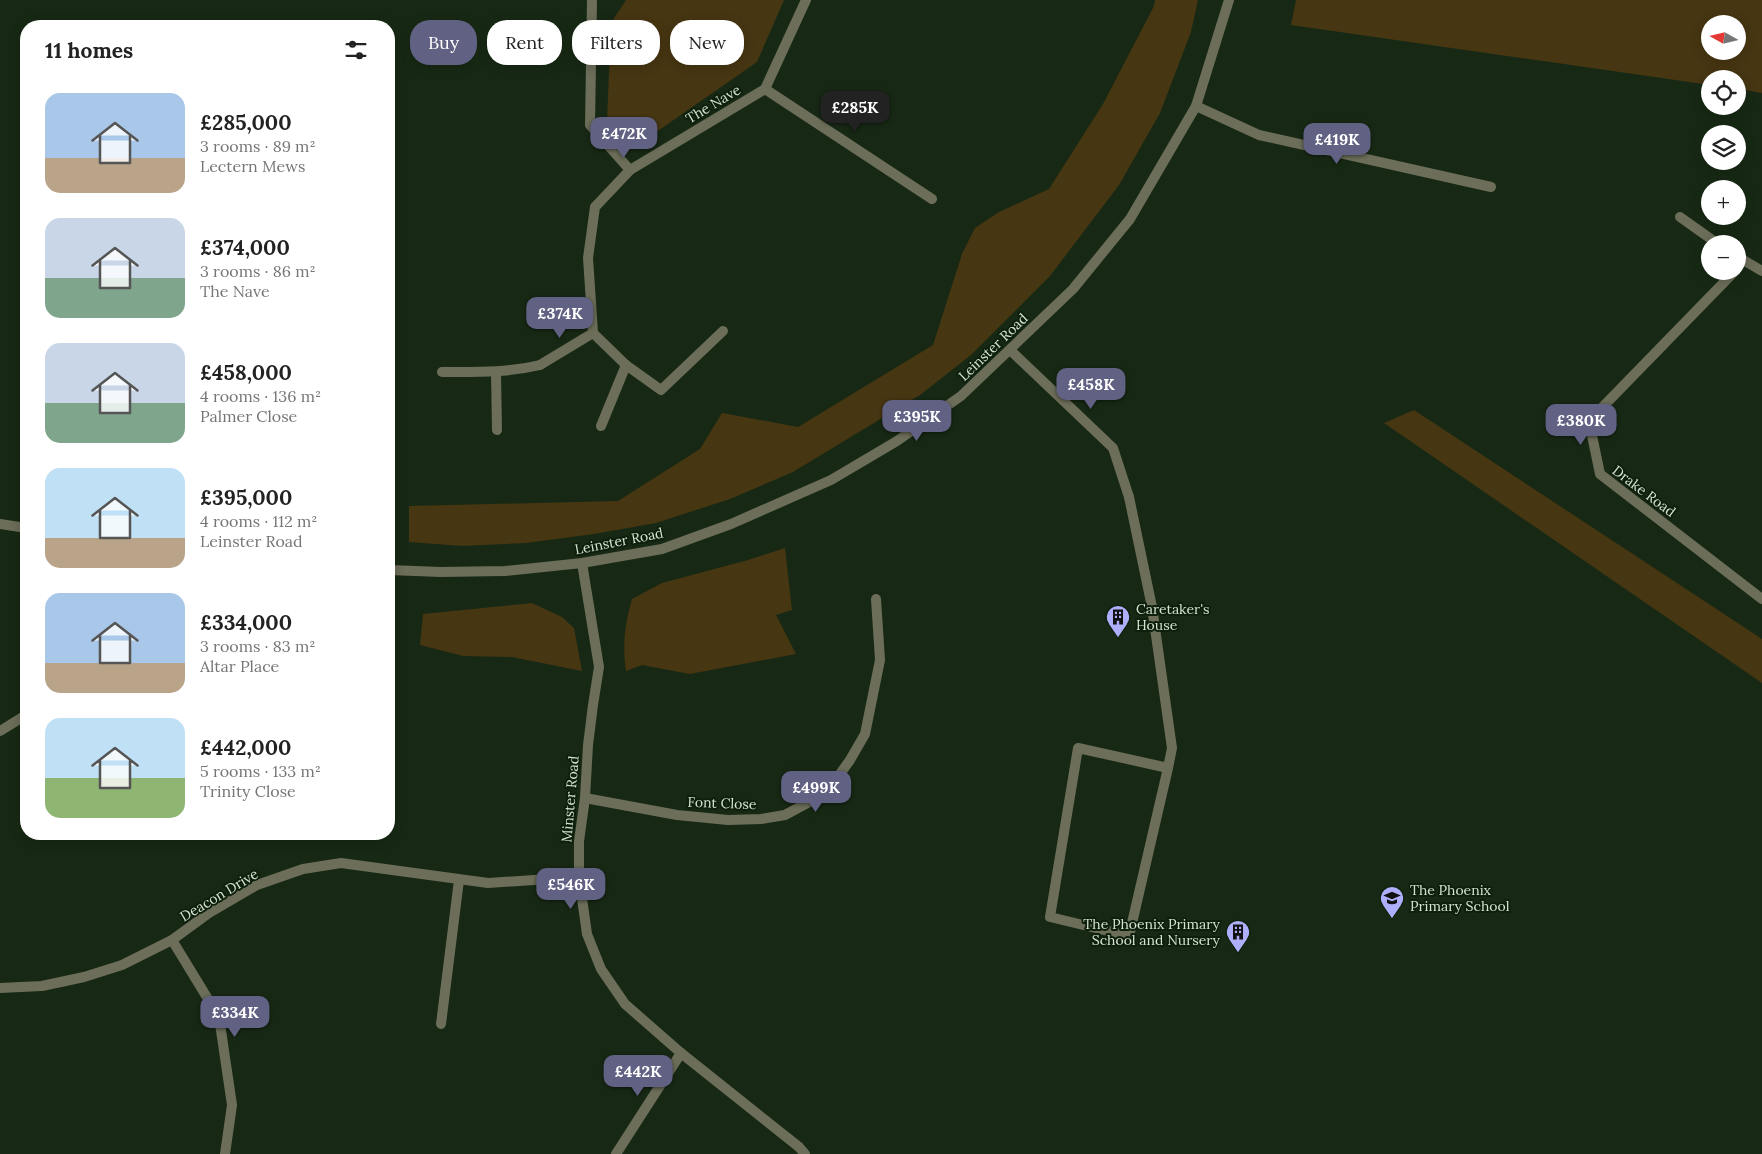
<!DOCTYPE html>
<meta charset="utf-8">
<style>
body{margin:0;font-family:Lora,serif;background:#f6f6f6;color:#222;height:100vh;display:flex;flex-direction:column;font-size:19px;white-space:nowrap}
*{box-sizing:border-box;margin:0}
p{font-size:16px;color:#767676}
.icon{flex:none;width:28px;height:28px;fill:none;stroke:currentColor;stroke-width:2;stroke-linecap:round;stroke-linejoin:round}
.map{position:relative;flex:1;overflow:hidden}
.drawer{position:absolute;left:20px;top:20px;width:375px;height:820px;display:flex;flex-direction:column;background:#fff;border-radius:20px;box-shadow:0 2px 12px #0003}
.drawer>*{flex:none}
.banner{position:absolute;left:410px;top:20px;width:475px;height:45px;display:flex;gap:10px}
.needle{width:32px;rotate:278deg}
.fabs{position:absolute;left:1701px;top:15px;display:grid;gap:10px}
.fabs a{display:grid;place-items:center;width:45px;height:45px;border-radius:50%;background:#fff;box-shadow:0 2px 12px #0003;font-size:25px}
.price{position:absolute;translate:-50% -42px;padding:0 11px;border-radius:10px;background:#616183;color:#fff;font-size:16px;line-height:32px;filter:drop-shadow(0 1px 2px #0008)}
.price::after{content:'';position:absolute;left:50%;top:30px;width:15px;height:11px;margin-left:-8px;background:inherit;clip-path:polygon(0 0,100% 0,50% 100%)}
.price.on{background:#222;color:#fff}
ul{padding:0;list-style:none}
li{display:flex;align-items:center;gap:15px;height:125px;padding:0 25px}
li span{display:grid;place-items:center;flex:none;width:140px;height:100px;border-radius:15px;color:#555}
li>.icon{margin-inline-start:auto}
span .icon{width:60px;height:60px;fill:#fffc;stroke-width:1}
li b{font-size:21px}
h2{display:flex;justify-content:space-between;align-items:center;height:60px;padding:0 25px;font-size:21px}
.pill{padding:0 18px;border-radius:20px;background:#fff;box-shadow:0 2px 12px #0003;font-size:18px;line-height:45px}
.pill.on{background:#616183;color:#fff}
.map>svg:first-child{display:block}
.green{fill:#473612;fill-rule:evenodd}
.lines{fill:none;stroke-linecap:round;stroke-linejoin:round}
.lane{stroke:#6c6e59;stroke-width:10}
.street{stroke:#6c6e59;stroke-width:10}
.labels{text-anchor:middle;dominant-baseline:central;stroke-width:4;stroke-linejoin:round;paint-order:stroke}
.street-label{font-size:14px;fill:#d6e2d4;stroke:#0e200b}
.poi-label{font-size:14px;fill:#d6e2d4;stroke:#0e200b;text-anchor:start}
</style>
<div class="map">
<svg width="1762" height="1154" viewBox="0 0 1762 1154">
<rect width="100%" height="100%" fill="#172914"/>
<!-- green -->
<g class="green">
<polygon points="626,0 784,0 757,62 652,135 607,121 611,23"/>
<polygon points="1155,0 1198,0 1191,32 1160,113 1119,185 1050,276 971,355 920,395 793,472 730,499 656,523 594,534 526,543 462,546 409,542 409,506 618,501 700,449 722,413 798,427 933,345 962,254 975,228 999,212 1049,189 1103,104 1154,6"/>
<path d="M1296,0h466v93l-24,-4v-10h-28v6l-419,-60zM1710,24h28v27h-28z"/>
<polygon points="1414,410 1762,639 1762,683 1384,423"/>
<path d="M785,548l7,62 -16,5 20,39 -106,20 -48,-9 -16,6c-4,-25 -1,-48 6,-72l30,-16 86,-23z"/>
<polygon points="532,603 562,617 574,628 582,671 512,657 463,656 420,645 423,614"/>
</g>
<g class="lines">
<!-- lane -->
<g class="lane">
<path d="M442,372c34,0 65,1 98,-7"/>
<polyline points="496,373 497,430"/>
<polyline points="601,426 626,365 661,390 723,331"/>
<polyline points="1129,497 1152,607 1172,748 1168,768 1129,936 1050,917 1078,748 1168,768"/>
<polyline points="441,1024 459,880"/>
</g>
<!-- street -->
<g class="street">
<polyline points="592,0 590,125 630,170"/>
<polyline points="765,89 932,199"/>
<polyline points="1196,106 1259,135 1491,187"/>
<polyline points="1680,217 1718,244"/>
<polyline points="1738,257 1762,271"/>
<polyline points="1735,271 1589,421 1600,474 1762,599"/>
<polyline points="1010,350 1113,448 1129,497"/>
<polyline points="540,365 593,333"/>
<polyline points="626,365 593,333 588,258 595,207 630,170 765,89 806,0"/>
<polyline points="0,524 26,528"/>
<polyline points="582,563 599,667 593,705 588,745 585,798 579,841 579,877 587,934 601,969 625,1004 681,1053 799,1147 805,1154"/>
<polyline points="389,570 441,572 505,571 582,563 662,549 731,524 831,480 897,441 961,396 1073,289 1130,219 1196,106 1229,0"/>
<polyline points="0,731 26,715"/>
<polyline points="585,798 677,815 728,820 761,819 785,815 811,801 835,781 850,760 865,734 880,660 876,599"/>
<polyline points="172,940 219,1017 232,1105 225,1154"/>
<polyline points="0,988 42,986 84,977 122,965 172,940 209,913 257,885 303,869 341,863 488,883 579,877"/>
<polyline points="616,1154 681,1053"/>
</g>
</g>
<!-- icons -->
<defs>
<g id="building-pin" transform="scale(1.25)"><path d="M0 17L-7.5 6A9.5 9.5 0 1 1 7.5 6Z" fill="#aeaefa" stroke="#0e200b"/><path d="M-4-6H4V6H1V3H-1V6H-4ZM-2.5-4.3h1.7v1.8h-1.7ZM.8-4.3h1.7v1.8H.8ZM-2.5-1h1.7V.8h-1.7ZM.8-1h1.7V.8H.8Z" fill="#111"/></g>
<g id="school-pin" transform="scale(1.25)"><path d="M0 17L-7.5 6A9.5 9.5 0 1 1 7.5 6Z" fill="#aeaefa" stroke="#0e200b"/><path d="M0-5L7-2L0 1L-7-2ZM-4 1L0 2.5L4 1V4Q0 6-4 4Z" fill="#111"/></g>
</defs>
<g fill-rule="evenodd">
<use href="#building-pin" x="1118" y="617"/>
<use href="#school-pin" x="1392" y="898"/>
<use href="#building-pin" x="1238" y="932"/>
</g>
<g class="labels">
<!-- street labels -->
<g class="street-label">
<text transform="translate(713 104) rotate(-31)">The Nave</text>
<text transform="translate(993 347) rotate(-44)">Leinster Road</text>
<text transform="translate(1644 491) rotate(37)">Drake Road</text>
<text transform="translate(619 541) rotate(-11)">Leinster Road</text>
<text transform="translate(570 799) rotate(-85)">Minster Road</text>
<text transform="translate(722 803) rotate(2)">Font Close</text>
<text transform="translate(219 895) rotate(-31)">Deacon Drive</text>
</g>
<!-- poi labels -->
<g class="poi-label">
<text x="1136" y="609">Caretaker's<tspan x="1136" dy="16">House</tspan></text>
<text x="1410" y="890">The Phoenix<tspan x="1410" dy="16">Primary School</tspan></text>
<text x="1220" y="924" text-anchor="end">The Phoenix Primary<tspan x="1220" dy="16">School and Nursery</tspan></text>
</g>
</g>
</svg>
<div class="fabs">
<a><svg class="needle" viewBox="-14 -14 28 28"><path d="M0-13l5 13h-10z" fill="#e53935"/><path d="M0 13l5-13h-10z" fill="#767676"/></svg></a>
<a><svg class="icon" aria-label="locate" viewBox="0 0 24 24"><circle cx="12" cy="12" r="6"/><path d="M12 2v4M12 18v4M2 12h4M18 12h4"/></svg></a>
<a><svg class="icon" aria-label="layers" viewBox="0 0 24 24"><path d="M12 4l9 5-9 5-9-5zM3 14l9 5 9-5"/></svg></a>
<a>+</a>
<a>−</a>
</div>
<b class="price on" style="left:855px;top:133px">£285K</b>
<b class="price" style="left:624px;top:159px">£472K</b>
<b class="price" style="left:1337px;top:165px">£419K</b>
<b class="price" style="left:560px;top:339px">£374K</b>
<b class="price" style="left:1091px;top:410px">£458K</b>
<b class="price" style="left:917px;top:442px">£395K</b>
<b class="price" style="left:1581px;top:446px">£380K</b>
<b class="price" style="left:816px;top:813px">£499K</b>
<b class="price" style="left:571px;top:910px">£546K</b>
<b class="price" style="left:235px;top:1038px">£334K</b>
<b class="price" style="left:638px;top:1097px">£442K</b>
<div class="banner">
<a class="pill on">Buy</a>
<a class="pill">Rent</a>
<a class="pill">Filters</a>
<a class="pill">New</a>
</div>
<section class="drawer">
<h2>11 homes<svg class="icon" aria-label="filters" viewBox="0 0 24 24"><path d="M4 7h16M4 17h16"/><circle cx="9" cy="7" r="2"/><circle cx="15" cy="17" r="2"/></svg></h2>
<ul>
<li><span style="background:linear-gradient(#a9c7e8 65%,#b9a48a 0)"><svg class="icon" aria-label="home" viewBox="0 0 24 24"><path d="M3 11l9-7 9 7M6 9v11h12V9"/></svg></span><div><b>£285,000</b><p>3 rooms · 89 m²</p><p>Lectern Mews</p></div></li>
<li><span style="background:linear-gradient(#c9d6e8 60%,#7fa58c 0)"><svg class="icon" aria-label="home" viewBox="0 0 24 24"><path d="M3 11l9-7 9 7M6 9v11h12V9"/></svg></span><div><b>£374,000</b><p>3 rooms · 86 m²</p><p>The Nave</p></div></li>
<li><span style="background:linear-gradient(#c9d6e8 60%,#7fa58c 0)"><svg class="icon" aria-label="home" viewBox="0 0 24 24"><path d="M3 11l9-7 9 7M6 9v11h12V9"/></svg></span><div><b>£458,000</b><p>4 rooms · 136 m²</p><p>Palmer Close</p></div></li>
<li><span style="background:linear-gradient(#bfe0f5 70%,#b9a48a 0)"><svg class="icon" aria-label="home" viewBox="0 0 24 24"><path d="M3 11l9-7 9 7M6 9v11h12V9"/></svg></span><div><b>£395,000</b><p>4 rooms · 112 m²</p><p>Leinster Road</p></div></li>
<li><span style="background:linear-gradient(#a9c7e8 70%,#b9a48a 0)"><svg class="icon" aria-label="home" viewBox="0 0 24 24"><path d="M3 11l9-7 9 7M6 9v11h12V9"/></svg></span><div><b>£334,000</b><p>3 rooms · 83 m²</p><p>Altar Place</p></div></li>
<li><span style="background:linear-gradient(#bfe0f5 60%,#8fb573 0)"><svg class="icon" aria-label="home" viewBox="0 0 24 24"><path d="M3 11l9-7 9 7M6 9v11h12V9"/></svg></span><div><b>£442,000</b><p>5 rooms · 133 m²</p><p>Trinity Close</p></div></li>
</ul>
</section>
</div>
